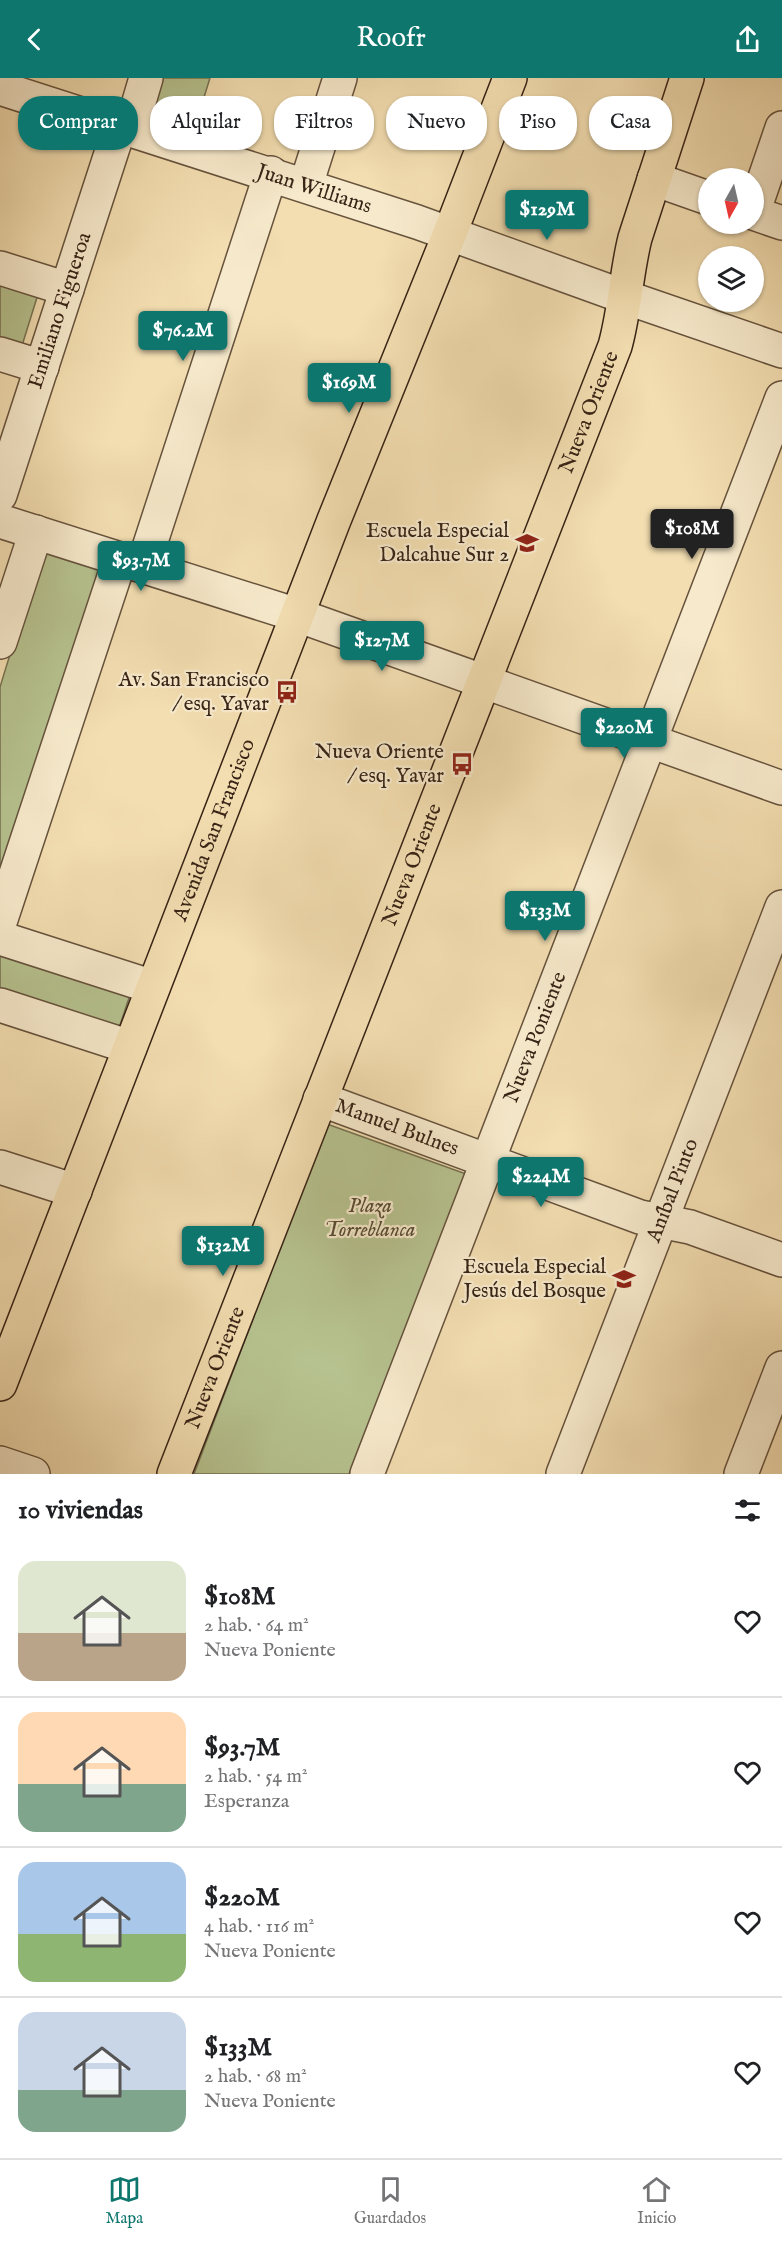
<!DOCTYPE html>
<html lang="es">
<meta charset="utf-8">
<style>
body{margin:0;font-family:"IM FELL English",serif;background:#f6f6f6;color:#202124;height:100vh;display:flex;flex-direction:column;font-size:22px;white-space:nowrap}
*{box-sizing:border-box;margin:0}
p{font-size:20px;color:#757577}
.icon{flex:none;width:33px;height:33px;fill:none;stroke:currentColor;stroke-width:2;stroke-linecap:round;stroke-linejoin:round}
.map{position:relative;height:1396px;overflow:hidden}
.panel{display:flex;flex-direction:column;background:#fff;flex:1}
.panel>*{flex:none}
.top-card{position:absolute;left:18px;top:18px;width:747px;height:54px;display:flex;gap:12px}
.needle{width:39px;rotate:188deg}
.controls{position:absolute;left:698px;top:90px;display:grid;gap:12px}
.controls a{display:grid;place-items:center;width:66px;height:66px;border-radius:50%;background:#fff;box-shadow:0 2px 4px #0004;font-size:30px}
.price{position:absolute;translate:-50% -51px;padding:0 14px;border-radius:6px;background:#0f766e;color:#fff;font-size:20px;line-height:39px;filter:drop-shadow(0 2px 3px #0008)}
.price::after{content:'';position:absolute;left:50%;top:36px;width:18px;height:14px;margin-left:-9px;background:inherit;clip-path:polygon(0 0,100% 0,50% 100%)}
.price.on{background:#222;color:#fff}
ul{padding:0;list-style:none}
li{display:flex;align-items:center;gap:18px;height:150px;padding:0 18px}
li+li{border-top:2px solid #e0e0e0}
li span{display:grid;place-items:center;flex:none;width:168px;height:120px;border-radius:18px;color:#555}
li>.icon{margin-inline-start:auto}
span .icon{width:72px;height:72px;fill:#fffc;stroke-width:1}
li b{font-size:26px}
h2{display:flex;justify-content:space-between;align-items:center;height:72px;padding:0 18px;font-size:26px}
.chip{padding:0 21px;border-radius:24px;background:#fff;box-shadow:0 2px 4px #0004;font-size:21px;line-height:54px}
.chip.on{background:#0f766e;color:#fff}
header{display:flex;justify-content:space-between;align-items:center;height:78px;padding:0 18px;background:#0f766e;color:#fff;font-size:27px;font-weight:600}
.dock{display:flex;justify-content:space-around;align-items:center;height:84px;border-top:2px solid #e0e0e0;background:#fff;font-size:16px;color:#757577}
.dock a{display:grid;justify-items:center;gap:3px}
.dock .on{color:#0f766e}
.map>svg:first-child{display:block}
.green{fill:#b6c28f;stroke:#767252;stroke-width:1.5}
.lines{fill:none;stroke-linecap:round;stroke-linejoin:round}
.minor-casing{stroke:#66523d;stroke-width:36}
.major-casing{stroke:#372316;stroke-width:36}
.minor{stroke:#f7eacc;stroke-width:33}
.major{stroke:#f3deb1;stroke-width:33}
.labels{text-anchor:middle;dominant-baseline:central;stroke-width:4.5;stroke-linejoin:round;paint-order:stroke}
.street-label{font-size:21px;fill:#372316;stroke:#f7eacc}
.poi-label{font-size:21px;fill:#372316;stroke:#f7eacc;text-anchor:end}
.park-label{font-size:21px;font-style:italic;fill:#574b34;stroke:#f7eacc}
</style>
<header><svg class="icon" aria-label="back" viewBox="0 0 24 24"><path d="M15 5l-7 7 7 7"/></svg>Roofr<svg class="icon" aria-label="share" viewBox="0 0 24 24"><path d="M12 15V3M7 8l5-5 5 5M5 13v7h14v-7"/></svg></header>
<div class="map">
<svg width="782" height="1396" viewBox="0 0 782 1396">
<rect width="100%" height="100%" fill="#f3deb1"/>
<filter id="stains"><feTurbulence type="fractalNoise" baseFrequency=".00333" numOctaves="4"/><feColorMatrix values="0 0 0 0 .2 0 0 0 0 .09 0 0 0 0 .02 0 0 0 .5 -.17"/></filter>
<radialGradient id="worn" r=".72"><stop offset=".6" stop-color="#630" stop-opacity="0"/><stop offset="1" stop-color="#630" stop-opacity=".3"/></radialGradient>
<!-- green -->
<g class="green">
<polygon points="155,0 210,0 195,48 145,32"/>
<polygon points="0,201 39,213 20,274 0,268"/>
<polygon points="42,472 106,491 0,839 0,609"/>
<polygon points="0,863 133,908 117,956 0,917"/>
<polygon points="327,1046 466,1096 349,1396 194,1396"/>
</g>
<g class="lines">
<!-- minor casing -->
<g class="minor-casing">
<g id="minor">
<path id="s1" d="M0,10l417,134 208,75 157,54"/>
<polyline points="782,50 753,135 782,145"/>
<polyline points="131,51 146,0"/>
<polyline points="654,101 708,120"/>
<polyline points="306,107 340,0"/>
<polyline points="0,190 67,211"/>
<polyline points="0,276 42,289"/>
<path id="s2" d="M0,417l120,-369"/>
<polyline points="0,443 297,537 782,710"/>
<polyline points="143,488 271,95"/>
<polyline points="0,564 36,454"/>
<polyline points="0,844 120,481"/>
<polyline points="0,860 153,909"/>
<polyline points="0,927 130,969"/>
<path id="s3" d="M320,1021l320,118 50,10 92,33"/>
<polyline points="0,1089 75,1113"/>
<polyline points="0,1385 33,1396"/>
<path id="s4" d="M367,1396l415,-1076"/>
<path id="s5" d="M563,1396l219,-567"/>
<polyline points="741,1396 782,1290"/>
</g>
</g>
<!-- major casing -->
<g class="major-casing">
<g id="major">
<path id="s6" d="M0,1306l334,-864 116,-287 60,-155"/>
<path id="s7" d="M174,1396l441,-1128c10,-36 11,-72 20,-108l52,-160"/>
</g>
</g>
<!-- minor -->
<use href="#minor" class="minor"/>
<!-- major -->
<use href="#major" class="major"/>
</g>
<!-- icons -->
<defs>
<g id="school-bare" transform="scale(1.8)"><path d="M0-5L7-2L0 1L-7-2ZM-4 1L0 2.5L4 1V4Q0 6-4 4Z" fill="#8f2418" stroke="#f7eacc" stroke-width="2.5" paint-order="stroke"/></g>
<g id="bus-bare" transform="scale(1.8)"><path d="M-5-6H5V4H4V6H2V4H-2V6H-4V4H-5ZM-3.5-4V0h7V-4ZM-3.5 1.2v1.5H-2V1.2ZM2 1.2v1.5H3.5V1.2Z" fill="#8f2418" stroke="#f7eacc" stroke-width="2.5" paint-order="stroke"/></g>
</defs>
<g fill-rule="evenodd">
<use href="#school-bare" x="527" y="465"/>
<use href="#bus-bare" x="287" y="614"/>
<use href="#bus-bare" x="462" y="686"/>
<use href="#school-bare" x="624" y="1201"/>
</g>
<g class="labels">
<!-- street labels -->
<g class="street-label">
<text stroke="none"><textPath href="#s1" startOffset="330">Juan Williams</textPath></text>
<text stroke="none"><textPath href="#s2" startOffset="194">Emiliano Figueroa</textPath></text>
<text stroke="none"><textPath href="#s7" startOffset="1140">Nueva Oriente</textPath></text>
<text stroke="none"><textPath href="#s6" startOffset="594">Avenida San Francisco</textPath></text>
<text stroke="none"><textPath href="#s7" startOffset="654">Nueva Oriente</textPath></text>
<text stroke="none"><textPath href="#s4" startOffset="468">Nueva Poniente</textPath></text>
<text stroke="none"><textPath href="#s3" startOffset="82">Manuel Bulnes</textPath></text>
<text stroke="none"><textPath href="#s5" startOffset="304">Aníbal Pinto</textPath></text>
<text stroke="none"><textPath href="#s7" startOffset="114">Nueva Oriente</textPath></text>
</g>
<!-- poi labels -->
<g class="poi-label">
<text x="509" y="453">Escuela Especial<tspan x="509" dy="24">Dalcahue Sur 2</tspan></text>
<text x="269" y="602">Av. San Francisco<tspan x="269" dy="24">/ esq. Yavar</tspan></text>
<text x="444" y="674">Nueva Oriente<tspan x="444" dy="24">/ esq. Yavar</tspan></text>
<text x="606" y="1189">Escuela Especial<tspan x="606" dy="24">Jesús del Bosque</tspan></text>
</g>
<!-- park labels -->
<g class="park-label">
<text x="370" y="1128">Plaza<tspan x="370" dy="24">Torreblanca</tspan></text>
</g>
</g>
<rect width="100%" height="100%" filter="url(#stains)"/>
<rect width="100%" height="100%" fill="url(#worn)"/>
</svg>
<div class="controls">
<a><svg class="needle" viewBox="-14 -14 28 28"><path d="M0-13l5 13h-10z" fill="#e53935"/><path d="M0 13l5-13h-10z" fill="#757577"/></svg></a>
<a><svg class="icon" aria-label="layers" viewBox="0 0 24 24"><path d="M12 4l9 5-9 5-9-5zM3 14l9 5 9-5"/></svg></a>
</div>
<b class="price" style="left:547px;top:163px">$129M</b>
<b class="price" style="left:183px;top:284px">$76.2M</b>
<b class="price" style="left:349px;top:336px">$169M</b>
<b class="price on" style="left:692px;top:482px">$108M</b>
<b class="price" style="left:141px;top:514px">$93.7M</b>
<b class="price" style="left:382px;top:594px">$127M</b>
<b class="price" style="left:624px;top:681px">$220M</b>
<b class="price" style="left:545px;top:864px">$133M</b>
<b class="price" style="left:541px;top:1130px">$224M</b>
<b class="price" style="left:223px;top:1199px">$132M</b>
<div class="top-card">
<a class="chip on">Comprar</a>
<a class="chip">Alquilar</a>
<a class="chip">Filtros</a>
<a class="chip">Nuevo</a>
<a class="chip">Piso</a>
<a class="chip">Casa</a>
</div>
</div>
<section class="panel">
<h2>10 viviendas<svg class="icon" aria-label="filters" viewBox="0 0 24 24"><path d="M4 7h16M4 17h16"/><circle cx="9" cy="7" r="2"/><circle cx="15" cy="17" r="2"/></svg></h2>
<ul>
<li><span style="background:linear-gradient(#dfe7d0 60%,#b9a48a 0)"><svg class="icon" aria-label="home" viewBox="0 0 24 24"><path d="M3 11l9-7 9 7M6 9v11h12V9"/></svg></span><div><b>$108M</b><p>2 hab. · 64 m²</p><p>Nueva Poniente</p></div><svg class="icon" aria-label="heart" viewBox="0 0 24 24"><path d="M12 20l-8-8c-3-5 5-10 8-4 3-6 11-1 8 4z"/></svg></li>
<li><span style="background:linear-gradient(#ffd9b3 60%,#7fa58c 0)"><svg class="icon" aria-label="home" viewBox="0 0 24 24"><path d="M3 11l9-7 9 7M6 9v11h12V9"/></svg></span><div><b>$93.7M</b><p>2 hab. · 54 m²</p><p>Esperanza</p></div><svg class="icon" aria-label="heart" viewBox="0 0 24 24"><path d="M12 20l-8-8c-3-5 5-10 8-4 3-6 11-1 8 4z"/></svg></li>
<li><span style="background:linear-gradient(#a9c7e8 60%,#8fb573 0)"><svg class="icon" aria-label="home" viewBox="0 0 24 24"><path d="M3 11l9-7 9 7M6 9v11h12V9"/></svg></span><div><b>$220M</b><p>4 hab. · 116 m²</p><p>Nueva Poniente</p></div><svg class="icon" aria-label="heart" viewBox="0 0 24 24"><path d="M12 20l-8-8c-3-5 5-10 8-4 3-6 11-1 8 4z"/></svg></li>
<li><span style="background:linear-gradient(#c9d6e8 65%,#7fa58c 0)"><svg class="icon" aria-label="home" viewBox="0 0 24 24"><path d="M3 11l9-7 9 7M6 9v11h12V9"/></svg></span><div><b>$133M</b><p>2 hab. · 68 m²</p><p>Nueva Poniente</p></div><svg class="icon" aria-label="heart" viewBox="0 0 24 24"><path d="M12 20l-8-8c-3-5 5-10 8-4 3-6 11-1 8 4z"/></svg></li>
</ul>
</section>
<nav class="dock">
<a class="on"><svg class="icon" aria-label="map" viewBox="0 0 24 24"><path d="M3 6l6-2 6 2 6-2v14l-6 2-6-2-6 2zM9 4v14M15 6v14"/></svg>Mapa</a>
<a><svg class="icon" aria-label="saved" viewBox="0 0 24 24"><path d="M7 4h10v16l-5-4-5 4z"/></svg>Guardados</a>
<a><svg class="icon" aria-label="home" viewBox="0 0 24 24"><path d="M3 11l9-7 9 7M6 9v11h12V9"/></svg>Inicio</a>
</nav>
